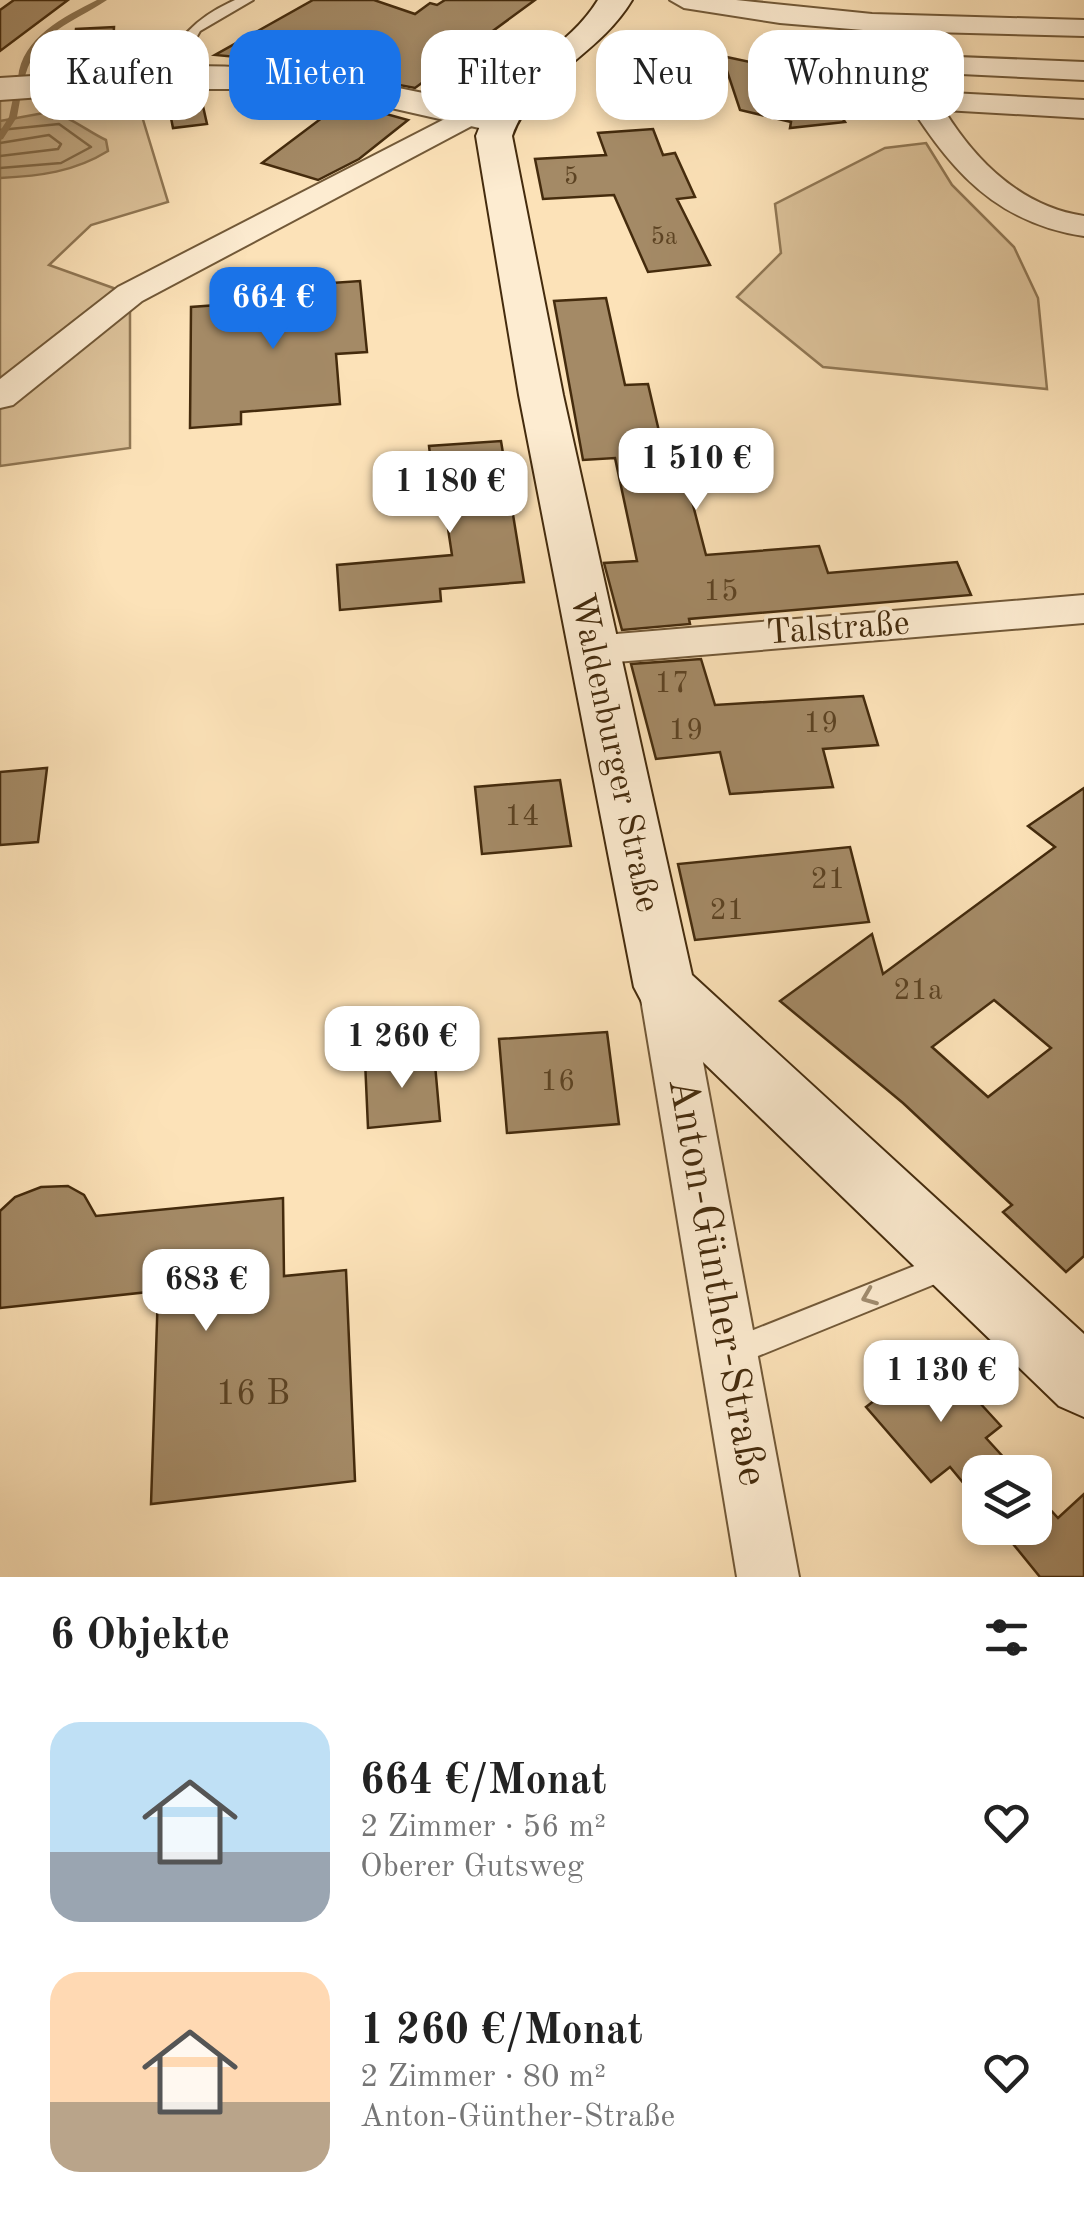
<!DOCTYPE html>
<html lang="de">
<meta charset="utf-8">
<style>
body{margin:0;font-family:"Old Standard TT",serif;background:#f2f2f2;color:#222;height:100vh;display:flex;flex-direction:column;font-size:38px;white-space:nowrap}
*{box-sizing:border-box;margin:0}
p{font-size:32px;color:#767676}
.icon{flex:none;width:55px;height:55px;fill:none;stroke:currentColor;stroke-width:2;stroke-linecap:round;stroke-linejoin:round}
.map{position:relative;height:1577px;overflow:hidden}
.panel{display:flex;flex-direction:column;background:#fff;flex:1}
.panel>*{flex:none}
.guide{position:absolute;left:30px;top:30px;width:1025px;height:90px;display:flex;gap:20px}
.tools{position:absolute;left:962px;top:1455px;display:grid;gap:20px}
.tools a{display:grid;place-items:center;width:90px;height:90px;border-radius:20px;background:#fff;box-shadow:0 5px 15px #0003;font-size:50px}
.price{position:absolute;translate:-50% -85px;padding:0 22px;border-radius:20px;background:#fff;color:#222;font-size:32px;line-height:65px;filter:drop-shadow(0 2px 5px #0008)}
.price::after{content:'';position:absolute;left:50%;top:60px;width:30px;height:22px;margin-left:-15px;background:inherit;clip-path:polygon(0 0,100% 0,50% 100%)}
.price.active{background:#1a73e8;color:#fff}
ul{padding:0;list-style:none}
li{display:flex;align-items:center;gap:30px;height:250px;padding:0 50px}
li span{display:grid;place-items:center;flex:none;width:280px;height:200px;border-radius:30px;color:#555}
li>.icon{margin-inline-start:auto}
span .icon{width:120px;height:120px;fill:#fffc;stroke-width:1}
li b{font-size:42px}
h2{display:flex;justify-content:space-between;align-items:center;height:120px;padding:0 50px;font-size:42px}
.pill{padding:0 35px;border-radius:30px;background:#fff;box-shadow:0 5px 15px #0003;font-size:35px;line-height:90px}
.pill.active{background:#1a73e8;color:#fff}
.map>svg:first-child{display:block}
.green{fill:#ddc39b;stroke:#907754;stroke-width:2.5}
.water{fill:#bda47e;stroke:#8d7451;stroke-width:2.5}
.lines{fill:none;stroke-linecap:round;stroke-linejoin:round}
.shore{stroke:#806846;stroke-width:2.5}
.stream{fill:#8d7451;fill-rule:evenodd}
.building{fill:#a48a66;stroke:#442b0d;stroke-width:2.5;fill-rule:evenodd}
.service-casing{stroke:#725938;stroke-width:4}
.minor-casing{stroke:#725938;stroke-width:4}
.tertiary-casing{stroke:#725938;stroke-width:4}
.secondary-casing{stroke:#442b0d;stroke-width:4}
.service{fill:#fdecd1;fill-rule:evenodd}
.minor{fill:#fdecd1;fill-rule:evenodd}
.tertiary{fill:#fdecd1;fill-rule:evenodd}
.secondary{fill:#fdecd1;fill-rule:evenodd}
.oneway{stroke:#a08c6f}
.labels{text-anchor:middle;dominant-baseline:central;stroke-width:8;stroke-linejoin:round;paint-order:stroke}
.far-number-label{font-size:25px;fill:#5c4323}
.number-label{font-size:30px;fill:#5c4323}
.street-label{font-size:35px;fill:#442b0d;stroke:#fdecd1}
.near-number-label{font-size:35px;fill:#5c4323}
.near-street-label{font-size:42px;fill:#442b0d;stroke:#fdecd1}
</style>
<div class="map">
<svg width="1084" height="1577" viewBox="0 0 1084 1577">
<rect width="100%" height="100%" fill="#fce2b8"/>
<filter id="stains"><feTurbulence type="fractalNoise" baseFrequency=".002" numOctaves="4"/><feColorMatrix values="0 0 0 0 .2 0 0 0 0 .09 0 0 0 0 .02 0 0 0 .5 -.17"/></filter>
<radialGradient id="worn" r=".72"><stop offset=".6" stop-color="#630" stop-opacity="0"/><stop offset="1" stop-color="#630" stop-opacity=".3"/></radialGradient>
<!-- green -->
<g class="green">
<polygon points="134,90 168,202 91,225 49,265 130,294 130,448 0,466 0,99"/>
<polygon points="926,143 952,185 1014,247 1038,298 1047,389 823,367 737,297 781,253 775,204 885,148"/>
</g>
<!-- water -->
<path class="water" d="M49,112c21,4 38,19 57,28l2,11c-34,21 -68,25 -108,27v-57z"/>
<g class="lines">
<!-- shore -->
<g class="shore">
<polyline points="0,130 59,124 91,147 61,163 0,168"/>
<polyline points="0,143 49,135 61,144 58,149 0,156"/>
</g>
<!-- stream -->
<g class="stream">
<path d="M97,0h10c-36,24 -68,30 -82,76l-7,2c4,-41 46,-61 79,-78z"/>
<polygon points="13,98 20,100 17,117 3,139 0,140 0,131 9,117"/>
</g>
</g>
<!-- building -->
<g class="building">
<polygon points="14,0 68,0 0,51 0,10"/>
<polygon points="313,0 374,0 415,14 430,3 437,5 445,0 535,0 415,88 373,80 385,71 215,55"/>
<polygon points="114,27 112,67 72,70 76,29"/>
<polygon points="630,43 688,56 655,91 613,81 617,78 600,74"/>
<polygon points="722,56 787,70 809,68 845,122 790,128 791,122 740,110"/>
<polygon points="174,93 200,93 207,124 173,128 168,103"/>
<polygon points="343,102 408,120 359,159 318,180 262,163"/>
<polygon points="653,129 663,155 675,153 695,197 677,199 710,265 648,272 614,195 543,199 535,159 606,155 598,133"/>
<polygon points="360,281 367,352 336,354 340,404 241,412 241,424 190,428 191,307 289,300 288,286"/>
<polygon points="606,298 625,385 648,384 671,483 687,482 706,555 819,546 828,573 957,562 971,595 689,619 690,624 622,630 604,563 637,561 615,458 583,460 554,301"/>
<polygon points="501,441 524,582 440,589 441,601 340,610 337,565 452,555 442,489 434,490 429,446"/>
<polygon points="701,659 715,705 863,696 878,745 823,749 833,787 730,794 720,752 656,759 631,664"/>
<polygon points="47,768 38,842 0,845 0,772"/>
<polygon points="560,780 571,846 482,854 475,787"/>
<path d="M1084,788v468l-18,16 -63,-60 9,-7 -109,-102 -123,-102 92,-67 11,40 172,-127 -27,-21zM994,1000l57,48 -63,49 -56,-50z"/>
<polygon points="850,847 869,922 695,940 678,864"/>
<polygon points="607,1032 619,1124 507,1133 499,1039"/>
<polygon points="434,1053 440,1121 368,1128 365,1060"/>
<polygon points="68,1186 84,1195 96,1216 283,1198 284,1276 346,1270 355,1481 151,1504 158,1291 0,1308 0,1211 15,1197 41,1187"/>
<polygon points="935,1354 1001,1426 986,1438 1017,1472 980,1472 980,1503 950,1467 931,1482 866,1407"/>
<polygon points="1035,1493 1058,1518 1084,1494 1084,1577 1040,1577 1000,1528 1035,1528"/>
</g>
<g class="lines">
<!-- service casing -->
<g class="service-casing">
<g id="service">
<path d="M235,0h18l-53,31 -29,51h-10l-2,-3c17,-40 36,-61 76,-79z"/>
<polygon points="952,1251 962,1255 966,1264 962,1273 731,1367 721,1363 717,1353 721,1343"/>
</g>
</g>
<!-- minor casing -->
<g class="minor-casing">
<g id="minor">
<path d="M670,0h66l136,14 212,6v16l-192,-5 16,24 176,7v18l-165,-8 13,20 152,8v18l-140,-8c32,52 78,97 140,106v20c-122,-18 -161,-114 -221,-206l-83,-7 -96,-15z"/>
<polygon points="470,106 481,109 485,115 481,121 142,301 13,405 0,408 0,379 118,287"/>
<polygon points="1084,595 1084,623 592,664 577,660 571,650 577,640 592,636"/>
<polygon points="664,967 682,973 689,987 799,1577 737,1577 639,987 646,973"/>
</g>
</g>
<!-- tertiary casing -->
<g class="tertiary-casing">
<path id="tertiary" d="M193,66c109,0 212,21 317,47l5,8 -5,8 -13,3 -141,-32 -86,-11h-116l-154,11v-22z"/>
</g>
<!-- secondary casing -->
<g class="secondary-casing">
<path id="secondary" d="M598,0h34c-34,57 -99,77 -120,136l51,259 129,580 392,359v83l-25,-11 -416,-402 -9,-17 -115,-592 -43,-259c25,-67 88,-80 122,-136z"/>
</g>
<!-- service -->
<use href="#service" class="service"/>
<!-- minor -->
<use href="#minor" class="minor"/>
<!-- tertiary -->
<use href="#tertiary" class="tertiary"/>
<!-- secondary -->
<use href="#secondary" class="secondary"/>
</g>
<!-- one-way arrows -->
<defs><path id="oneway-chevron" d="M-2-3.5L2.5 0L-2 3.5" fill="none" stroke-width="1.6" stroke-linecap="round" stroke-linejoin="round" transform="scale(2.5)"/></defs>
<use class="oneway" href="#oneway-chevron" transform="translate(869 1297) rotate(158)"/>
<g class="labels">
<!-- far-number labels -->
<g class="far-number-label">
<text x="571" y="177">5</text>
<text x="664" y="237">5a</text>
</g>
<!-- number labels -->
<g class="number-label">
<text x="721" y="592">15</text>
<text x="672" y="684">17</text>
<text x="821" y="724">19</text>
<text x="686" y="731">19</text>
<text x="522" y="817">14</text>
<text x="828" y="880">21</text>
<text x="727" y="911">21</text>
<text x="918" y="991">21a</text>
<text x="558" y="1082">16</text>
</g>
<!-- street labels -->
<g class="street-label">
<text transform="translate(838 629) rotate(-4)">Talstraße</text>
<text transform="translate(614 753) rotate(78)">Waldenburger Straße</text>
</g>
<!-- near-number labels -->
<g class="near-number-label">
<text x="253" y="1394">16 B</text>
</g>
<!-- near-street labels -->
<g class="near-street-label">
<text transform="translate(716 1282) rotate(80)">Anton-Günther-Straße</text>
</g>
</g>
<rect width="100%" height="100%" filter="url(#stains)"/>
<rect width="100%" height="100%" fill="url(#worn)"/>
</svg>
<div class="tools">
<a><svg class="icon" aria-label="layers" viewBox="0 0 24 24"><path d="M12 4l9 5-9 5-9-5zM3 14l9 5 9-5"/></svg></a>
</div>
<b class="price active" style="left:273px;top:352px">664 €</b>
<b class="price" style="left:696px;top:513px">1 510 €</b>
<b class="price" style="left:450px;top:536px">1 180 €</b>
<b class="price" style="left:402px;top:1091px">1 260 €</b>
<b class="price" style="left:206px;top:1334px">683 €</b>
<b class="price" style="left:941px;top:1425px">1 130 €</b>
<div class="guide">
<a class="pill">Kaufen</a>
<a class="pill active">Mieten</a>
<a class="pill">Filter</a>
<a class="pill">Neu</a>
<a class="pill">Wohnung</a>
</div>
</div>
<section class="panel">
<h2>6 Objekte<svg class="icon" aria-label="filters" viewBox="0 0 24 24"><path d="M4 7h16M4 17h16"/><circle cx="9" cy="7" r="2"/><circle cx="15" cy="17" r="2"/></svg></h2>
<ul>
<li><span style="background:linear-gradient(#bfe0f5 65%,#9aa5b1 0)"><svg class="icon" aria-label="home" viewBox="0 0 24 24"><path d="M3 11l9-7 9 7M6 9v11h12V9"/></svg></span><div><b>664 €/Monat</b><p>2 Zimmer · 56 m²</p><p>Oberer Gutsweg</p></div><svg class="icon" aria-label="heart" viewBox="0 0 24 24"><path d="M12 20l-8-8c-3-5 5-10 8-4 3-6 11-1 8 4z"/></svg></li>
<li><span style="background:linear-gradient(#ffd9b3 65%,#b9a48a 0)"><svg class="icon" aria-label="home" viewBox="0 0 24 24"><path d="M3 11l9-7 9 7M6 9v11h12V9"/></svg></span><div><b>1 260 €/Monat</b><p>2 Zimmer · 80 m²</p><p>Anton-Günther-Straße</p></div><svg class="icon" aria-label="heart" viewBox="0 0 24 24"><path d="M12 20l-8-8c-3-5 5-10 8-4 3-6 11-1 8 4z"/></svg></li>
</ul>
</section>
